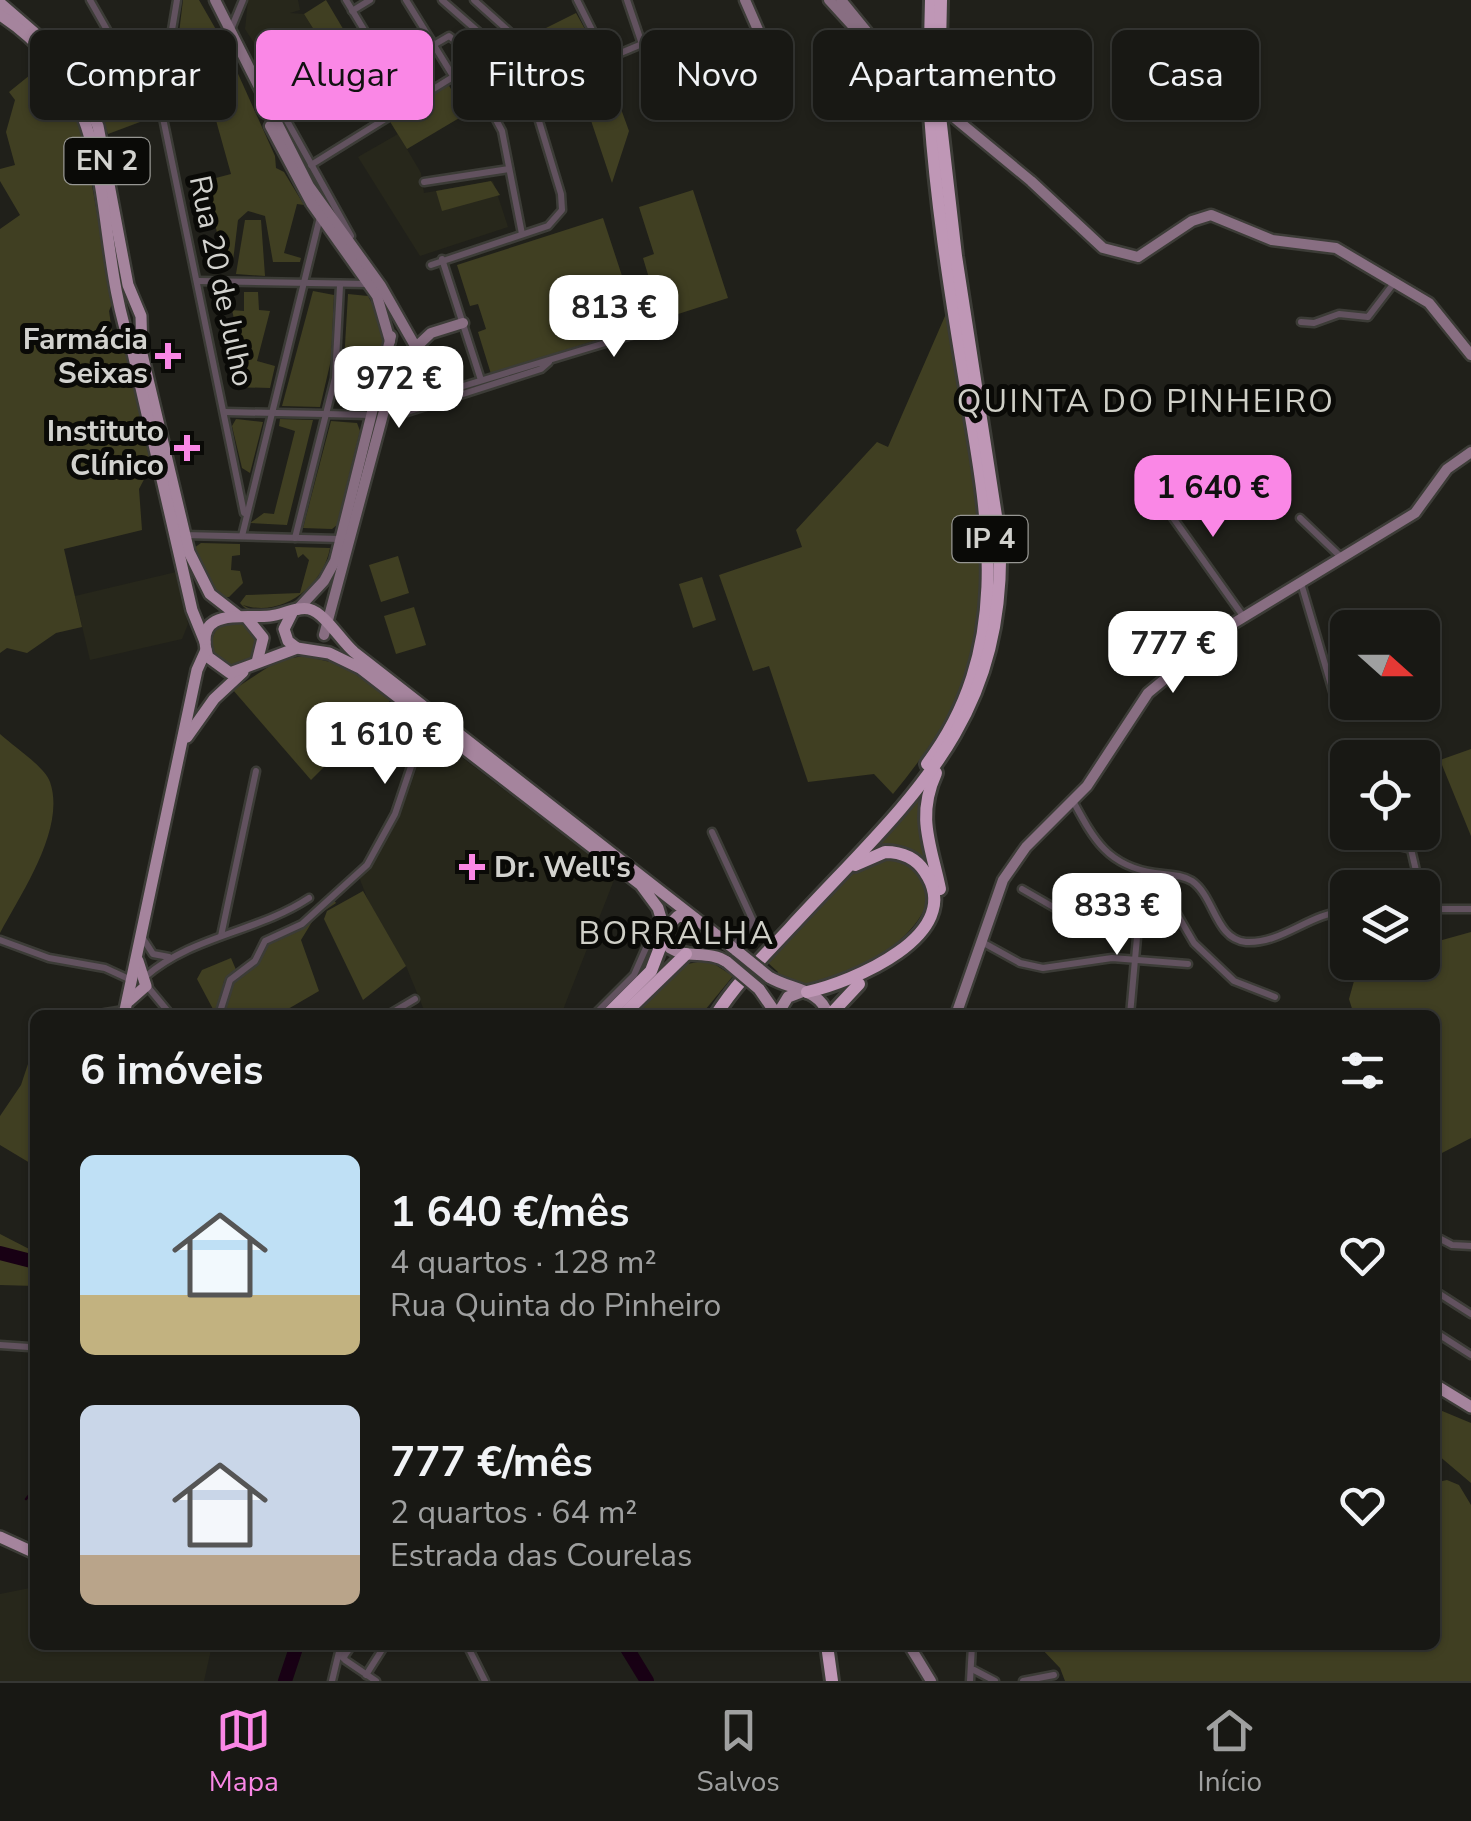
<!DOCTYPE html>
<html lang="pt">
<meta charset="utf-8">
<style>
body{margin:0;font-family:"Nunito Sans",sans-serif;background:#21211d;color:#f1f3f6;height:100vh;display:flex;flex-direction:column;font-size:38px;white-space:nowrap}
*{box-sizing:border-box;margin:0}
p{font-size:32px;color:#9fa0a0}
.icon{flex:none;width:55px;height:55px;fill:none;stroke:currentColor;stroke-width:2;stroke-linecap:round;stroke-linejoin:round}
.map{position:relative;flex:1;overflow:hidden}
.side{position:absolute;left:30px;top:1010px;width:1410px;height:640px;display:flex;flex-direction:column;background:#181814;border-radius:15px;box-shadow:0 2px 8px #0004,0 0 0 2px #363734}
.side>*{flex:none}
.top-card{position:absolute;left:30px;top:30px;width:1412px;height:90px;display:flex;gap:20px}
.needle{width:65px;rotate:111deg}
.controls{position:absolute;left:1330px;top:610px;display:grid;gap:20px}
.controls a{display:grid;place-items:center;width:110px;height:110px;border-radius:15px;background:#181814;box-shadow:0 2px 8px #0004,0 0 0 2px #363734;font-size:50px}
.price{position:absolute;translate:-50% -85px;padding:0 22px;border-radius:20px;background:#fff;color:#222;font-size:32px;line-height:65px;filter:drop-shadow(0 2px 5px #0008)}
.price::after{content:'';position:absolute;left:50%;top:60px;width:30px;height:22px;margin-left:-15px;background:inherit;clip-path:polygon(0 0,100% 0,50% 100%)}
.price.on{background:#fa87e6;color:#111}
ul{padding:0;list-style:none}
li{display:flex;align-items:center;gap:30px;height:250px;padding:0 50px}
li span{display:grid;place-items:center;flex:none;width:280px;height:200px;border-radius:15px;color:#555}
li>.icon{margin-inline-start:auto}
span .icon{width:120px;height:120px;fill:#fffc;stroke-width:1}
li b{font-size:42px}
h2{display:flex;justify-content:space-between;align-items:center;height:120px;padding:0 50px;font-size:42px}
.tag{padding:0 35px;border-radius:15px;background:#181814;box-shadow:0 2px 8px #0004,0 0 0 2px #363734;font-size:35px;line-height:90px}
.tag.on{background:#fa87e6;color:#111}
.tab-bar{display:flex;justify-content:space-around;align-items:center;height:140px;border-top:2px solid #363734;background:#181814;font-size:28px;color:#9fa0a0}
.tab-bar a{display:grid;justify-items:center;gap:5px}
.tab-bar .on{color:#fa87e6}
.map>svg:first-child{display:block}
.built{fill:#27271b}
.green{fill:#403f22}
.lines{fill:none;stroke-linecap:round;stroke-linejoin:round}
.stream{stroke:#180014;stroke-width:2.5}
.river{stroke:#180014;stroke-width:14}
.street-casing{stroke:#3c3c37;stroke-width:11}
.secondary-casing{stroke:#3c3c37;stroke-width:15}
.primary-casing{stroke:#3c3c37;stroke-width:16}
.highway-casing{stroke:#3c3c37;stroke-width:18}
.street{stroke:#62525f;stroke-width:6}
.secondary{stroke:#886e82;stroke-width:10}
.primary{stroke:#a5849d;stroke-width:11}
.highway{stroke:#bf97b6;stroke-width:12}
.primary-bridge-casing{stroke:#3c3c37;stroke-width:16;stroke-linecap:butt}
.highway-bridge-casing{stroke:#3c3c37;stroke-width:18;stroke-linecap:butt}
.primary-bridge{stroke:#a5849d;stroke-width:11}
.highway-bridge{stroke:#bf97b6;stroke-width:12}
.poi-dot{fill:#fa87e6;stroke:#0a0a07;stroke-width:4}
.labels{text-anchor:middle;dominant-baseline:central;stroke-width:10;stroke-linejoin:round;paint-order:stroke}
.shield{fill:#0a0a07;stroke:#969692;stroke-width:2.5}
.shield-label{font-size:28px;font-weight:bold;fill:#d2d2ce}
.street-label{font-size:30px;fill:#d2d2ce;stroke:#0a0a07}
.poi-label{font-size:30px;font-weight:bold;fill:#d2d2ce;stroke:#0a0a07;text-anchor:end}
.neighbourhood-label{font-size:32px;letter-spacing:2.5px;fill:#cfcfc7;stroke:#0a0a07}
</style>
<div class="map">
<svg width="1471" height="1681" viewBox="0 0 1471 1681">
<rect width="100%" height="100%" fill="#20201a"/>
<!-- built -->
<g class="built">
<polygon points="248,0 298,0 300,10 290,13 304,14 337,67 288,96 280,74 275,76 245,29"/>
<polygon points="398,134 421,173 424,193 493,181 508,227 420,256 358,157"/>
<polygon points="176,572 188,624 182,639 90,660 75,596"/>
<polygon points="435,737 616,875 561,1015 426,1015 406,966 375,918 359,877 406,798 426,742"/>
<polygon points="35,1587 35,1645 212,1645 204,1681 0,1681 0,1594"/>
</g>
<!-- green -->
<g class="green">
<polygon points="183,0 199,0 226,47 275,156 276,168 284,172 304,205 297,204 284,253 301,258 300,262 273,262 265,216 248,211 238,220 233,261 209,261 208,255 221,251 207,187 189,185 231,174 212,106 169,116"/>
<polygon points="326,0 352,44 331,57 304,14"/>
<polygon points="576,13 605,65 629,131 612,183 575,73 556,76 546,28"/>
<polygon points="102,32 120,57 153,73 159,88 156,116 108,134 90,88 65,52"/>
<polygon points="54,74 82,129 113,302 109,311 113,338 124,344 151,466 139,489 142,530 64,549 82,627 56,633 27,653 7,648 0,653 0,229 20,215 0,181 0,169 15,165 6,132 15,100 9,92 30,75"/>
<polygon points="448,84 466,114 407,149 389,120"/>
<polygon points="491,181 500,195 442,211 436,191"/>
<polygon points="693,190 728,298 491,374 478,332 486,329 478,304 470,306 457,265 603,218 625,285 649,278 643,258 654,254 639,207"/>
<polygon points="245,220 261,220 265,276 236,274"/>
<polygon points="313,291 334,295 331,360 320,407 282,406"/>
<polygon points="244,292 258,292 259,310 270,311 257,361 275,366 270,388 231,387 228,364 243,360 232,310 244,311"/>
<path d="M371,293c25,36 12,74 2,113l11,-54 -3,11 -37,-1 4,-68 20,2 13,24z"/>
<path d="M949,307c17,102 51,233 29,334 -13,58 -48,108 -85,153l-19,-20 -66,8 -39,-116 -16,5 -34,-96 83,-28 -6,-17 81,-88 11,5z"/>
<polygon points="236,419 263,422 250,473 242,468 232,426"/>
<polygon points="280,419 313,420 287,525 250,523 264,513 274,514 295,431 279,426"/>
<polygon points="331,421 357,423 360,431 337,525 332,529 303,528"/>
<path d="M240,544v11l-8,1 -1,14 9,1 3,12 -14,14h-6l7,5c-18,-11 -32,-30 -36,-54l7,-5z"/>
<path d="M295,547l35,1c-7,39 -49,70 -87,57 23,16 50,-1 69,-16 -17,16 -53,37 -72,14l6,-8 54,-2 9,-33 -6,-6 -5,4z"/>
<polygon points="398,556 409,593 381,602 369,565"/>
<polygon points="702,577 716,620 693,628 679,584"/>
<polygon points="414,607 426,645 396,654 384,616"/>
<circle cx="234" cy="643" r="22"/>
<polygon points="304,656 348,666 392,699 311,780 233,690 279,660"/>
<path d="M0,734c13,12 45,33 50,48 16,46 -28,110 -50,151z"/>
<polygon points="1471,749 1471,836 1440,760"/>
<polygon points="921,795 921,834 931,870 888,847 873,848"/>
<path d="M890,857c99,31 -19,118 -69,127 -13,2 -33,-4 -45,-9l2,-3 -12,-11 84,-88 13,-9z"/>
<polygon points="363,891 406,966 363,1000 324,919 327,911"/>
<polygon points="331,896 336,903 315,917 301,940 319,991 288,1009 268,1011 268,1015 223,1015 230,979 224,981 220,1009 214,1011 197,979 202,970 231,958 237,972 258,961 266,942 295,930"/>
<polygon points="1423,913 1435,942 1471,932 1471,1138 1440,1154 1435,1149 1435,1015 1354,1015 1349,999 1359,963 1422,962"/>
<polygon points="708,960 733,976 701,1015 627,1015 677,966"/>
<polygon points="35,1043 35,1166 0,1145 0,1116 21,1085"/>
<polygon points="0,1213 0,1234 35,1252 35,1286 0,1285"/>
<polygon points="1435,1408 1471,1423 1471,1483 1438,1455 1442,1437 1435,1430"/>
<polygon points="1447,1480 1459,1485 1471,1505 1471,1681 1065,1681 1060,1668 1038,1645 1435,1645 1435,1505 1441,1499 1438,1482"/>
</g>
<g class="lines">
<!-- stream -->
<polyline class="stream" points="26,1499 35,1488"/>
<!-- river -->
<g class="river">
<polyline points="0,1253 35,1262"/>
<polyline points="625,1645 647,1681"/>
<polyline points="285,1681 297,1645"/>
</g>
<!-- street casing -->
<g class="street-casing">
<g id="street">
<polyline points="90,0 119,51 155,61 169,48 177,0"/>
<polyline points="346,0 408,103"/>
<polyline points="406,0 453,76"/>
<polyline points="442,0 498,49"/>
<polyline points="577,0 602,50 611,57 642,44 627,0"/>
<polyline points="352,11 370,0"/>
<polyline points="231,29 243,0"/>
<polyline points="158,60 165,75 163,118 244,513"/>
<polyline points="468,67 502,131 522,234"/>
<polyline points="389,71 449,36 480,60"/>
<polyline points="260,85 276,101 351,236"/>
<polyline points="311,165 498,49 508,44 514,48"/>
<polyline points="424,182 509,169"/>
<polyline points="442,259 481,380"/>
<polyline points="431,265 548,226 562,210 561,194 513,35 474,0"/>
<polyline points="198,281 368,284"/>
<polyline points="1301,322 1314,323 1339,314 1368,317 1394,283"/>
<polyline points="549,362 541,369 407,412 402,409 404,404 668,324"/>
<polyline points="225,412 372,415"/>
<polyline points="1146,480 1243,616"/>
<polyline points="1300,518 1342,558"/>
<polyline points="184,535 340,539"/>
<polyline points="242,536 320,217"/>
<polyline points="295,538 335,378 340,286"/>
<polyline points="1301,583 1339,712"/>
<path d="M1073,801c21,39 35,65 82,72 12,2 26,1 37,8 23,16 23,58 54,61 37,2 64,-30 102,-31"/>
<polyline points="712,832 753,921 734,946"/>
<polyline points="1383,832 1389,844 1411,849 1420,888"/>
<polyline points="1022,889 1055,908 1109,903 1173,907 1194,943 1234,981 1275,997"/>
<polyline points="1422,893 1427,909"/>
<polyline points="1422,909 1471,909"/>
<polyline points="221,936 256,771"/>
<polyline points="142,937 153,954 169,957"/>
<polyline points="0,940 49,958 105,968 129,979"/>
<polyline points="982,942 1020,963 1043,968 1112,958 1188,964"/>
<path d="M145,977c46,-41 113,-45 164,-79"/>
<polyline points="147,986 171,1015"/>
<polyline points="93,1015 124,1010"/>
<polyline points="219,1015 230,980 255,961 265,941 302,924 367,865 395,814 423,731 423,718"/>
<polyline points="388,1015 415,999"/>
<polyline points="594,1015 634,975 649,941 663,932"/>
<polyline points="1099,1015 1130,1015"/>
<polyline points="1130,1015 1140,904"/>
<polyline points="1435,1236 1452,1245 1471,1246"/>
<polyline points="1435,1291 1471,1314"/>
<polyline points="1435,1332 1471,1355"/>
<polyline points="0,1345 29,1347"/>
<polyline points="340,1645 345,1660 376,1681"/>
<polyline points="467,1645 485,1681"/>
<polyline points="343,1658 352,1645"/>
<polyline points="974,1670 995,1681"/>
<polyline points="366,1675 385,1645"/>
<polyline points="332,1681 339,1652"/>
<polyline points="970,1681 972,1645"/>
<polyline points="1023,1681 1054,1675"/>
</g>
</g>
<!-- secondary casing -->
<g class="secondary-casing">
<g id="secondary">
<polyline points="215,0 309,186 381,286 414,344"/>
<polyline points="745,0 766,48"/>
<polyline points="829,0 882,58 1031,181 1103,248 1138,257 1192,221 1211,215 1272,240 1336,248 1429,303 1471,355"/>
<polyline points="841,0 889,59"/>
<polyline points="270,126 311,203 377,296 390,341"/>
<polyline points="297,610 324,581 335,561 391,336"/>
<polyline points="324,635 396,366 431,333 463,323"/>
<polyline points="956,1015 1003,880 1026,847 1087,786 1148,693 1229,626 1415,513 1447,469 1471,452"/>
<polyline points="909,1645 931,1681"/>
</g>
</g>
<!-- primary casing -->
<g class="primary-casing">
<g id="primary">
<polyline points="0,3 53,49 79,85 98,126 128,285 141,316 142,354 189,552 210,594 237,615"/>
<path d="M0,15c128,83 88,217 133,338l59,257 13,32"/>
<polyline points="292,613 284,629 288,641 297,648"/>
<polyline points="247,618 263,638 257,662"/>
<polyline points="187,737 214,699 243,672"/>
<polyline points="666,928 678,916 694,918"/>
<path d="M727,962c-18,-12 -40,-3 -57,-14l-12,-40 -17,-23 -281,-217 -31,-15 -32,-5 -67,25 -22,-16c-16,-51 35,-38 62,-41 12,-1 28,-10 39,-7 16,4 32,32 45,43l383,299"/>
<path d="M769,977c21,13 51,11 59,38"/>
<polyline points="759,989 777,1015"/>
<polyline points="129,1001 146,986 138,961"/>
<polyline points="124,1015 197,670 206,650"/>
<polyline points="777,1015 788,997 801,992"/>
<polyline points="1435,1385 1471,1407"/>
<polyline points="0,1537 35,1553"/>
</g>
</g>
<!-- highway casing -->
<g class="highway-casing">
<g id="highway">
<polyline points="929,86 931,0"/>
<polyline points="939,92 941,0"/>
<path d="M927,764c91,-121 59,-257 36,-394 -14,-85 -27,-170 -33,-256"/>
<path d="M936,773c-20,44 -5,72 4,116"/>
<path d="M807,992c43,-9 161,-57 118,-120 -9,-14 -24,-20 -40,-20l-30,13"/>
<polyline points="607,1015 651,971 664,937"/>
<polyline points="623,1015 686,954"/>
<path d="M716,1015c20,-32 48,-59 74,-87 115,-125 215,-201 210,-386l-44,-286 -16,-140"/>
<polyline points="830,1015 859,984"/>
<polyline points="827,1645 832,1681"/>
</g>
</g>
<!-- street -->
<use href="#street" class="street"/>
<!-- secondary -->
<use href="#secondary" class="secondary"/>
<!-- primary -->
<use href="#primary" class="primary"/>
<!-- highway -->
<use href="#highway" class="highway"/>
<!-- primary-bridge casing -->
<g class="primary-bridge-casing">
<g id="primary-bridge">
<polyline points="737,951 769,977"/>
<polyline points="727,962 759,989"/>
</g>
</g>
<!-- highway-bridge casing -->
<g class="highway-bridge-casing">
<g id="highway-bridge">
<polyline points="929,86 930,114"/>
<polyline points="939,92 940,116"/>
</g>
</g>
<!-- primary-bridge -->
<use href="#primary-bridge" class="primary-bridge"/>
<!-- highway-bridge -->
<use href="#highway-bridge" class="highway-bridge"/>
</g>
<!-- markers -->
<g class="poi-dot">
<path d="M163 341h10v10h10v10h-10v10h-10v-10h-10v-10h10z"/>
<path d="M182 433h10v10h10v10h-10v10h-10v-10h-10v-10h10z"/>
<path d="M467 852h10v10h10v10h-10v10h-10v-10h-10v-10h10z"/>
</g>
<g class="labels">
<!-- shield labels -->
<g class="shield">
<rect x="64.5" y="138" width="85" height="46" rx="8"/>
<rect x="952.5" y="516" width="75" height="46" rx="8"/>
</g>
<g class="shield-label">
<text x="107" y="161">EN 2</text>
<text x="990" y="539">IP 4</text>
</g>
<!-- street labels -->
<g class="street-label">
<text transform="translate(221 281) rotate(78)">Rua 20 de Julho</text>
</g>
<!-- poi labels -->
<g class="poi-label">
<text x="148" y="339">Farmácia<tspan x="148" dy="34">Seixas</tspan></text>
<text x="164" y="431">Instituto<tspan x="164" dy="34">Clínico</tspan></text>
<text x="494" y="867" text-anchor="start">Dr. Well's</text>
</g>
<!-- neighbourhood labels -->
<g class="neighbourhood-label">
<text x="1146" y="401">QUINTA DO PINHEIRO</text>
<text x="677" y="933">BORRALHA</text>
</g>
</g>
</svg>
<div class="controls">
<a><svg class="needle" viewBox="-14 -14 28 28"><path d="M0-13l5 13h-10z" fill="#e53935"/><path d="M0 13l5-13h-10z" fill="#9fa0a0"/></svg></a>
<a><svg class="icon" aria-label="locate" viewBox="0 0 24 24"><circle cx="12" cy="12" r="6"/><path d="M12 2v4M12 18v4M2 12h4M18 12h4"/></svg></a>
<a><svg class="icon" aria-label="layers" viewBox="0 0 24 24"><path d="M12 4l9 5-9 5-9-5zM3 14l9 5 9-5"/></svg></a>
</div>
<b class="price" style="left:614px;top:360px">813 €</b>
<b class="price" style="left:399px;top:431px">972 €</b>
<b class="price on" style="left:1213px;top:540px">1 640 €</b>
<b class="price" style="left:1173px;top:696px">777 €</b>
<b class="price" style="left:385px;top:787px">1 610 €</b>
<b class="price" style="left:1117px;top:958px">833 €</b>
<div class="top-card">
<a class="tag">Comprar</a>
<a class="tag on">Alugar</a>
<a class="tag">Filtros</a>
<a class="tag">Novo</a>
<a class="tag">Apartamento</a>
<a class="tag">Casa</a>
</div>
<section class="side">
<h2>6 imóveis<svg class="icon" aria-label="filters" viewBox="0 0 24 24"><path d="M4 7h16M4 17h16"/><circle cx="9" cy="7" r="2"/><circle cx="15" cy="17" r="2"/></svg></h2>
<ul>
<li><span style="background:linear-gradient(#bfe0f5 70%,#c2b280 0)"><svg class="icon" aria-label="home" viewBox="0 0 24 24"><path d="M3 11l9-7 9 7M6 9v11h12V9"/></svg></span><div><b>1 640 €/mês</b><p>4 quartos · 128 m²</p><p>Rua Quinta do Pinheiro</p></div><svg class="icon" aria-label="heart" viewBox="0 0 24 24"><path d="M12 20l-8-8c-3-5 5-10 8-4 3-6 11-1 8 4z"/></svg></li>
<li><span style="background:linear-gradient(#c9d6e8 75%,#b9a48a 0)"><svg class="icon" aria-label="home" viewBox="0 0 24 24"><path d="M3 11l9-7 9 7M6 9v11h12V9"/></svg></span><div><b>777 €/mês</b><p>2 quartos · 64 m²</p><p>Estrada das Courelas</p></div><svg class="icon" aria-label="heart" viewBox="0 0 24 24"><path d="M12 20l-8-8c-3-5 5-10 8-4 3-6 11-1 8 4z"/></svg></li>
</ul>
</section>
</div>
<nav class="tab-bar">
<a class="on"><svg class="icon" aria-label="map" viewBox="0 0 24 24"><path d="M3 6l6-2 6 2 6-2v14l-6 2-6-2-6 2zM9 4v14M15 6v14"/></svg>Mapa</a>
<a><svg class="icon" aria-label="saved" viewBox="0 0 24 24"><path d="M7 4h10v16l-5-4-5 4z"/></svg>Salvos</a>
<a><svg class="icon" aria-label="home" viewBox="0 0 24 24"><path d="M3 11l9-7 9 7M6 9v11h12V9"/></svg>Início</a>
</nav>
